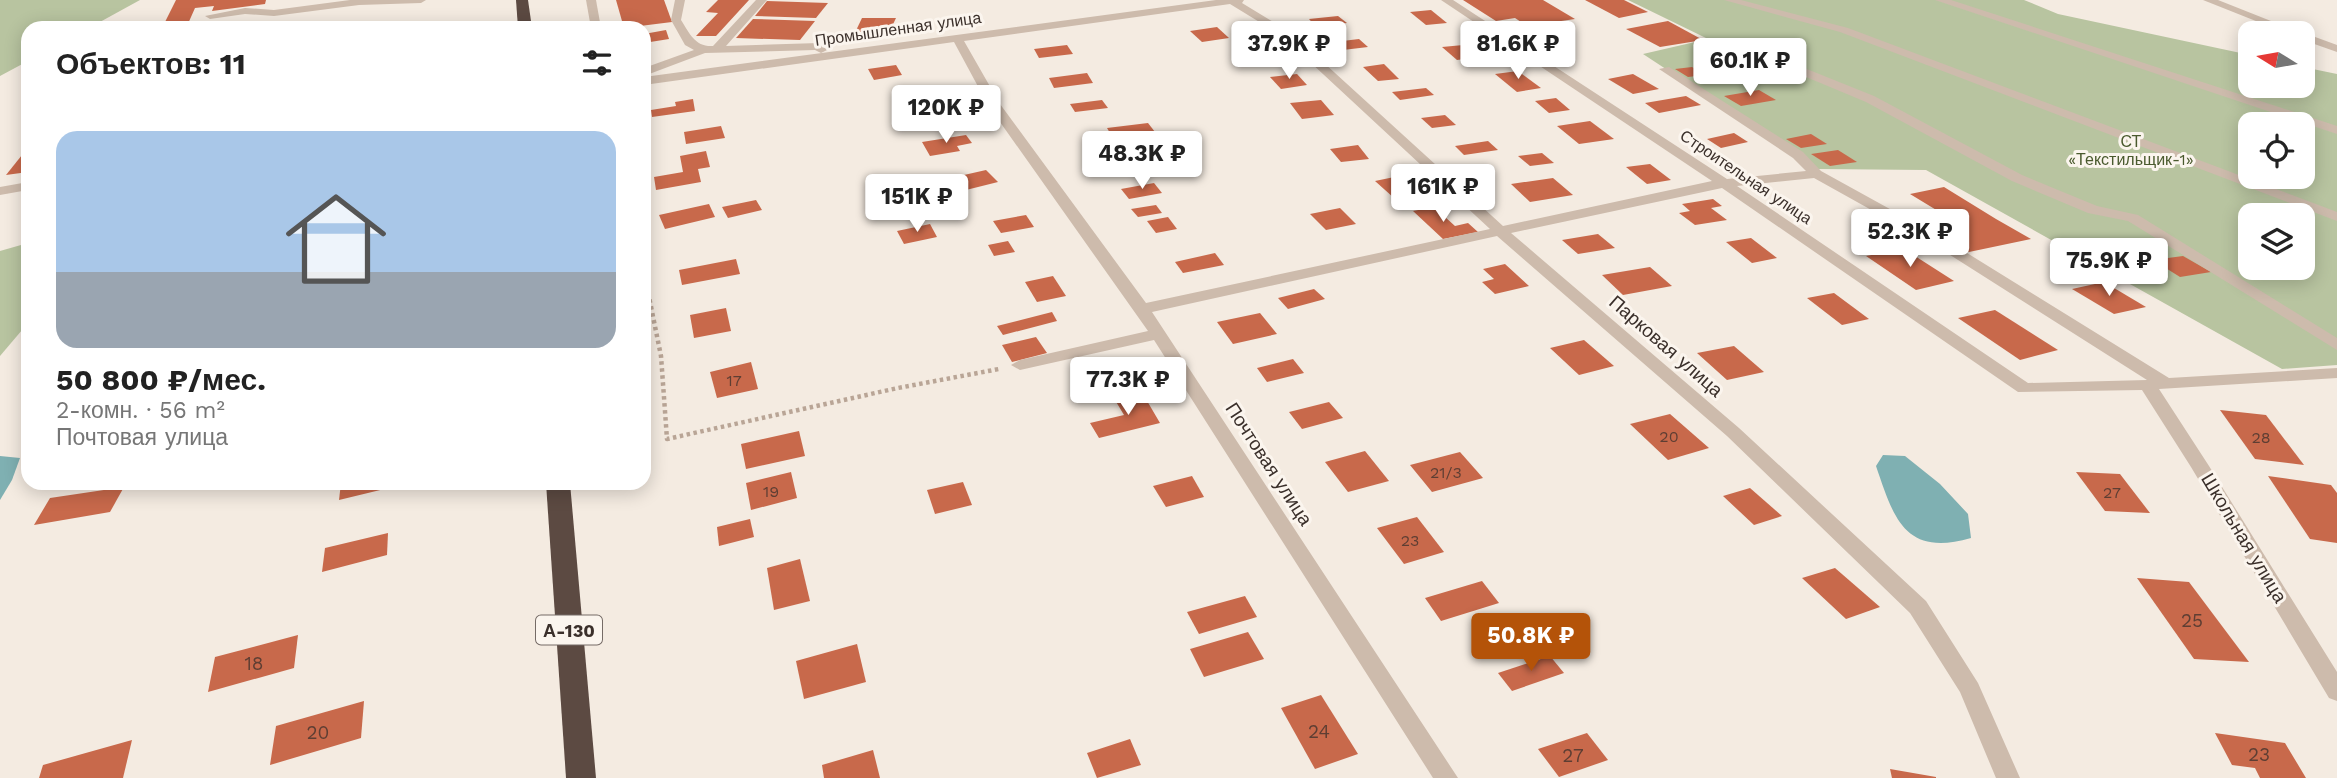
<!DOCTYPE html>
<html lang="ru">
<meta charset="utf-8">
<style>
body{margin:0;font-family:"Work Sans",sans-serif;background:#f6f6f6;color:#222;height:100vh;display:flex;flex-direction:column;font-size:26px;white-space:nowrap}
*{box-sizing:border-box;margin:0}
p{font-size:23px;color:#767676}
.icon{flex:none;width:38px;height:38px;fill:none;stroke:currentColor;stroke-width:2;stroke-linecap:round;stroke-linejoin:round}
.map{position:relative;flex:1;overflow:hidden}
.panel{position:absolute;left:21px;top:21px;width:630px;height:469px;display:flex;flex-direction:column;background:#fff;border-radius:21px;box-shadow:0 4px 18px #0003}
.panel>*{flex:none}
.needle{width:46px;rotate:281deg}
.buttons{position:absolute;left:2238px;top:21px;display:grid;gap:14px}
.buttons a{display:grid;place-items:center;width:77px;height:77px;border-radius:14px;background:#fff;box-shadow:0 4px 18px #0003;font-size:35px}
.price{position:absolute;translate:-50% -60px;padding:0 16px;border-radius:7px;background:#fff;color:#222;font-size:23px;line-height:46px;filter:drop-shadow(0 2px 4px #0008)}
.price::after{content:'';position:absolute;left:50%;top:42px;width:21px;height:16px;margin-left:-10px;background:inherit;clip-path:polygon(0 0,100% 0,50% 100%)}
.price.current{background:#b45309;color:#fff}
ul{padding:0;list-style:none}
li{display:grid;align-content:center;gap:14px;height:371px;padding:0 35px}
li+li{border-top:2px solid #e0e0e0}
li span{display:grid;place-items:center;height:217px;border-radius:21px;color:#555}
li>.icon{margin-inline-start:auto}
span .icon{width:126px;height:126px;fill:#fffc;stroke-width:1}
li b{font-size:30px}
h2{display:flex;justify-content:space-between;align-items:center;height:84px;padding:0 35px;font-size:30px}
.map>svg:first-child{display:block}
.green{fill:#b8c4a0;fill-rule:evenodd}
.water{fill:#7fb0b2}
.building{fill:#c8694b}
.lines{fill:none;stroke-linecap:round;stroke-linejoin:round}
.path{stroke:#b9a596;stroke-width:4.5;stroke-dasharray:3.5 3.5;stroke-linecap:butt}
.minor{fill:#cdbbac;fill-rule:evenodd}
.highway{fill:#5c4a42;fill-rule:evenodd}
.labels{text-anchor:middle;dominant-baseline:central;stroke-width:6;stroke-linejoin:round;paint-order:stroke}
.far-street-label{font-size:16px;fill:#3b302b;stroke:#fbf5ee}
.far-park-label{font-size:16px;fill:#4a5a2e;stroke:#fbf5ee}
.number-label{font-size:16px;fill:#5e3e33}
.shield{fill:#fbf5ee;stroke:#756b66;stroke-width:2}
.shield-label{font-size:18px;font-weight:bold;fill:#3b302b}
.street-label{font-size:19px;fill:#3b302b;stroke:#fbf5ee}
.near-number-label{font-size:19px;fill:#5e3e33}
</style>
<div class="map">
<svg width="2337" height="778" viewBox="0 0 2337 778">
<rect width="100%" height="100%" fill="#f4ebe1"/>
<!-- green -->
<g class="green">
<polygon points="0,0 140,0 89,28 28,28 28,61 0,76"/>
<path d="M1628,0h396l34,14 192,41v31h53v-19l34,7v291l-55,4 -356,-199 -108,-1 -175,-115 65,-15zM2250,124h53v53h-53zM2250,215h53v53h-53z"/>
<polygon points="28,243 28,323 0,356 0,251"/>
</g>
<!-- water -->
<g class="water">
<path d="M1883,455l22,1 35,28 28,30 3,24c-66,19 -77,-19 -95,-72z"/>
<polygon points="0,456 20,458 12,480 0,500"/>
</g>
<!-- building -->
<g class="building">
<polygon points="176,0 266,0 265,4 212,11 214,6 195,8 187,26 162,28"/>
<polygon points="616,0 664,0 672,22 624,28"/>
<polygon points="718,0 749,0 716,36 696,36 718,13 706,12"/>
<polygon points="1463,0 1543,0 1575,19 1527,26 1515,18 1496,21"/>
<polygon points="1585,0 1624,0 1648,12 1619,18"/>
<polygon points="767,1 828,3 816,18 755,16"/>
<polygon points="1431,10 1447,23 1426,25 1410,12"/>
<polygon points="1338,16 1347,23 1316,27 1309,19"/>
<polygon points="862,18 896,18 887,37 851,41"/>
<polygon points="753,19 815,21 800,40 736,38"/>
<polygon points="1668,21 1703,40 1660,47 1626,29"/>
<polygon points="1217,27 1229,38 1202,42 1190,31"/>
<polygon points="666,30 669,39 644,43 644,34"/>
<polygon points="1359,39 1368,47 1343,50 1334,42"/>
<polygon points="1474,44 1490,56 1457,60 1442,47"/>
<polygon points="1067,45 1073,54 1039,58 1034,49"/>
<polygon points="1273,49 1284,60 1261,62 1251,52"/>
<polygon points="1384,64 1399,79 1378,81 1363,67"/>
<polygon points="896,65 902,75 874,80 868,69"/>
<polygon points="1692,67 1705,75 1688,77 1675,69"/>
<polygon points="1518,71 1541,88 1517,92 1495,74"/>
<polygon points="1087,73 1093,83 1054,88 1049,78"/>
<polygon points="1297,74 1307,85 1281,89 1270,77"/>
<polygon points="1633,74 1659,89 1633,94 1608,79"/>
<polygon points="1426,88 1434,95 1400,100 1392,92"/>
<polygon points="1759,90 1776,100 1741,106 1724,96"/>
<polygon points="1686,96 1701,105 1659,113 1645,103"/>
<polygon points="1556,98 1570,110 1549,113 1535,101"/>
<polygon points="693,99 695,111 652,117 651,110 676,106 675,102"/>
<polygon points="946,100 952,109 912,115 907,106"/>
<polygon points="1102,100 1108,108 1075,112 1070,104"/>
<polygon points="1321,100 1334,115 1302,119 1290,103"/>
<polygon points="1445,115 1456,125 1432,128 1421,118"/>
<polygon points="1590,121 1614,139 1579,144 1557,126"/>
<polygon points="1148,123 1155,132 1113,138 1107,128"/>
<polygon points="721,126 725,138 686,144 684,132"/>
<polygon points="1734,133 1748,142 1721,148 1707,139"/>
<polygon points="1811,134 1827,144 1801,148 1786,139"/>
<polygon points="966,135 972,143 957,146 960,151 930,156 922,142"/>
<polygon points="1125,140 1129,144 1103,149 1099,144"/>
<polygon points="1488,141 1498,150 1464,155 1455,146"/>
<polygon points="1358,145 1369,159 1341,162 1330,149"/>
<polygon points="28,149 28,172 6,175 26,150"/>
<polygon points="1838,150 1857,162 1830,166 1811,154"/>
<polygon points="706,151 710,167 698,169 701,182 656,190 654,177 683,172 680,156"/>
<polygon points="1117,151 1122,157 1089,162 1085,156"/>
<polygon points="1542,153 1554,163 1530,166 1518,156"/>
<polygon points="1161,159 1170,169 1133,176 1125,166"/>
<polygon points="1650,164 1671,180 1647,184 1626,167"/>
<polygon points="986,170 998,182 954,193 942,180"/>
<polygon points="1404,175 1424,193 1394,198 1375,181"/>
<polygon points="1553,178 1573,195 1530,202 1511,184"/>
<polygon points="1154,183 1162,193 1129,199 1121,189"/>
<polygon points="1944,187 1996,219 2031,239 1969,252 1935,230 1961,225 1910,194"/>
<polygon points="1713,199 1722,206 1711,208 1727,220 1695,225 1679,213 1690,211 1682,204"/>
<polygon points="756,200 762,210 728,218 722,207"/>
<polygon points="709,204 715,217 665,229 659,215"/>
<polygon points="1156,205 1162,213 1138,217 1131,209"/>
<polygon points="1434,207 1455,226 1468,223 1478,232 1443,239 1413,211"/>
<polygon points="1340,208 1356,224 1326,230 1310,214"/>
<polygon points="1026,215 1034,227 1001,233 993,221"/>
<polygon points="1168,217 1177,229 1156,233 1147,221"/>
<polygon points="930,224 937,237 904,244 897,231"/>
<polygon points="1598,234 1615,248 1578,254 1562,240"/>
<polygon points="1751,238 1777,258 1752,263 1726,242"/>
<polygon points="1008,241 1015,252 994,256 988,245"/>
<polygon points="1904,249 1954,281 1916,290 1866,256"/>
<polygon points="2129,252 2162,270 2134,277 2101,258"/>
<polygon points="1215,253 1224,265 1183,273 1175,262"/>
<polygon points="2183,256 2211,272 2180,277 2153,260"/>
<polygon points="736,259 740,274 682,285 679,270"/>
<polygon points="1505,264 1529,286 1495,294 1482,282 1494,279 1483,269"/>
<polygon points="1650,267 1672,286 1623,295 1602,275"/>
<polygon points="1053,276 1066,296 1037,302 1025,282"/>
<polygon points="2104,282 2146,307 2114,314 2072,289"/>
<polygon points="1314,289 1325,299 1288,309 1278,298"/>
<polygon points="1834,293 1869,319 1842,325 1807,298"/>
<polygon points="726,308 731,331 694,338 690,315"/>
<polygon points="1995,310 2058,350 2020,360 1958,318"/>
<polygon points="1052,312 1057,321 1003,335 997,326"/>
<polygon points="1260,313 1277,334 1233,344 1217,322"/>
<polygon points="1036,337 1047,353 1012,362 1002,345"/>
<polygon points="1584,340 1614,366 1579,375 1550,348"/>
<polygon points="1734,346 1764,372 1727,380 1697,353"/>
<polygon points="1293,359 1304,373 1267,382 1257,368"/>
<polygon points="751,362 758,389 717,398 710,372"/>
<polygon points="1143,394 1160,423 1099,438 1090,423 1124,415 1115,400"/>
<polygon points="1329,402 1343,418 1302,429 1289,412"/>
<polygon points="2220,410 2266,415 2304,465 2255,459"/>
<polygon points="1670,414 1709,448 1668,460 1630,424"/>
<polygon points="799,431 805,456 746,469 741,444"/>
<polygon points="1365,451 1389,481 1348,492 1325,462"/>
<polygon points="1460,452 1483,478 1432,492 1410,465"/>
<polygon points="791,472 797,498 751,510 746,483"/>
<polygon points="2076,472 2120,474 2150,513 2105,511"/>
<polygon points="1192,476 1204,497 1166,507 1153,486"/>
<polygon points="2268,476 2331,485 2337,493 2337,543 2310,539"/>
<polygon points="963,482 972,505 935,514 927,490"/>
<polygon points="341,483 405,483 405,484 339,500"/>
<polygon points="124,487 110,512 34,525 50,498"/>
<polygon points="1750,488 1782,516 1754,525 1723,496"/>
<polygon points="1417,517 1444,552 1404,564 1377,528"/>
<polygon points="750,519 754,537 719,546 717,527"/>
<polygon points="388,533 387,555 322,572 325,548"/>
<polygon points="800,559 810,601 774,610 767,568"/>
<polygon points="1835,568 1880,607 1846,619 1802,578"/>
<polygon points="2137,578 2189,582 2249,662 2194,659"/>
<polygon points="1482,581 1499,603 1441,621 1425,598"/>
<polygon points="1245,596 1257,617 1199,634 1187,612"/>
<polygon points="1248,632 1264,659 1204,677 1190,649"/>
<polygon points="298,635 294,668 208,692 215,657"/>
<polygon points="857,644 866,682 804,699 796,661"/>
<polygon points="1550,656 1564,673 1512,691 1498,673"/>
<polygon points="1321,695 1358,754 1315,769 1281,708"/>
<polygon points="364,701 361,738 270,765 276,726"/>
<polygon points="1587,733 1608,760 1559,777 1538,749"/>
<polygon points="2215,733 2285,743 2306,778 2260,778 2255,768 2232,765"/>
<polygon points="1130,739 1141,765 1097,778 1087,753"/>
<polygon points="132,740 123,778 39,778 43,765"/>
<polygon points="873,750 880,778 824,778 822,765"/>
<polygon points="1890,769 1936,777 1936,778 1892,778"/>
</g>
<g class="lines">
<!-- path -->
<polyline class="path" points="644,272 661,356 667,439 898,388 999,369"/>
<!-- minor -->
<g class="minor">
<polygon points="350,0 426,0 421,3 359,5 274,16 245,14 210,19 205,16 245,8 274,10"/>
<polygon points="586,0 596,0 601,28 591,28"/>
<path d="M675,0h10l-4,20c9,14 14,27 32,26l43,-46h11l-41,46 93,-3 8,7 -6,3 -6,-3 -110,3 -61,23v-8l50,-18 -9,-5 -14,-25z"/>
<path d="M1216,0h28l-2,3 48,29 213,194 209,-45 -271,-181h12l274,179 79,-8 -13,-13 -134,-89 10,-2 134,85 18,19 125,69 223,138 168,-10v10l-178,11 50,77 128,206v29l-8,-3 -138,-231 -49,-77 -124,2 -296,-204 -211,45 228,195 187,173 52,82 42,95h-24l-36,-86 -50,-79 -183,-177 -230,-200 -345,76 306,466h-25l-279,-438 -134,30 -9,-5 9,-5 128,-29 -160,-226 -34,-63 -310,43v-8zM1230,4l52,32 208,193 -344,74 -146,-199 -36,-63zM1814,178l122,68 211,134 -119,3 -291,-197z"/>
<polygon points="1724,0 1741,0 1848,28 2337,212 2337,221 1840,32"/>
<polygon points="1935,0 1951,0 2337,126 2337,134"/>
<polygon points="2203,0 2218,0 2301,33 2286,33"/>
<polygon points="2301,33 2307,34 2337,45 2337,52 2303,40 2303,33"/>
<polygon points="1756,52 1764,52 1874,96 2022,175 2097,206 2138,215 2337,338 2337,350 2128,221 2088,213 2012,181 1866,102 1756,56"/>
<polygon points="28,182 28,190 0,195 0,187"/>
</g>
<!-- highway -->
<g class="highway">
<polygon points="516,0 528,0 532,28 518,28"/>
<polygon points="546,483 570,483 596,778 566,778"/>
</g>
</g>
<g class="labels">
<!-- far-street labels -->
<g class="far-street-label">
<text transform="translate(898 29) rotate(-8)">Промышленная улица</text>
<text transform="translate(1746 177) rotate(34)">Строительная улица</text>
</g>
<!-- far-park labels -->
<g class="far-park-label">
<text x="2131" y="141">СТ<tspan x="2131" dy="18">«Текстильщик-1»</tspan></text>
</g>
<!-- number labels -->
<g class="number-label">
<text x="734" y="380">17</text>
<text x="1669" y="436">20</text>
<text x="2261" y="437">28</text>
<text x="1446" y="472">21/3</text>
<text x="771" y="491">19</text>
<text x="2112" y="492">27</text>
<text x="1410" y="540">23</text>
</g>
<!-- shield labels -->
<rect class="shield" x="536" y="615.5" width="66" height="29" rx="5"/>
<g class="shield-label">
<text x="569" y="630">А-130</text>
</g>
<!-- street labels -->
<g class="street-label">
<text transform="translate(1666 346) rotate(41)">Парковая улица</text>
<text transform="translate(1269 464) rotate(57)">Почтовая улица</text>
<text transform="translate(2244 538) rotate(59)">Школьная улица</text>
</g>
<!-- near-number labels -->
<g class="near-number-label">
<text x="2192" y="620">25</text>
<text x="254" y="663">18</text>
<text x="1319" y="731">24</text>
<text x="318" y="732">20</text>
<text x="2259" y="754">23</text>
<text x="1573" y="755">27</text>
</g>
</g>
</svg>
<div class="buttons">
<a><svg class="needle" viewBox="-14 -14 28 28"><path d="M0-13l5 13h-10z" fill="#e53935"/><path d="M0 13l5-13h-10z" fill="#767676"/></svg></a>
<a><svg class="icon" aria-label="locate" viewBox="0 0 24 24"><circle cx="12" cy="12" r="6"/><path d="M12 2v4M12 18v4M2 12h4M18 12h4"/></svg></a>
<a><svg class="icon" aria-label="layers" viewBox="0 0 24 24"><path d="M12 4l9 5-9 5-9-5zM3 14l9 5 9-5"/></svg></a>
</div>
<b class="price" style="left:1289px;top:81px">37.9K ₽</b>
<b class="price" style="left:1518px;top:81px">81.6K ₽</b>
<b class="price" style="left:1750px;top:98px">60.1K ₽</b>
<b class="price" style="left:946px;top:145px">120K ₽</b>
<b class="price" style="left:1142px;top:191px">48.3K ₽</b>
<b class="price" style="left:1443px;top:224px">161K ₽</b>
<b class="price" style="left:917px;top:234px">151K ₽</b>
<b class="price" style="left:1910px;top:269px">52.3K ₽</b>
<b class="price" style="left:2109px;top:298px">75.9K ₽</b>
<b class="price" style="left:1128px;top:417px">77.3K ₽</b>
<b class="price current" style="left:1531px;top:673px">50.8K ₽</b>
<section class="panel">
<h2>Объектов: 11<svg class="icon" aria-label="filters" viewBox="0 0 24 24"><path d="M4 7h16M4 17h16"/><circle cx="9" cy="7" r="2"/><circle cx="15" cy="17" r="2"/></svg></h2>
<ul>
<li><span style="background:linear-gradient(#a9c7e8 65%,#9aa5b1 0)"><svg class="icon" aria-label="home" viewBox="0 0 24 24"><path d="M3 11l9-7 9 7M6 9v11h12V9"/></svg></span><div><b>50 800 ₽/мес.</b><p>2-комн. · 56 m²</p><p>Почтовая улица</p></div></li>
</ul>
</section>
</div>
